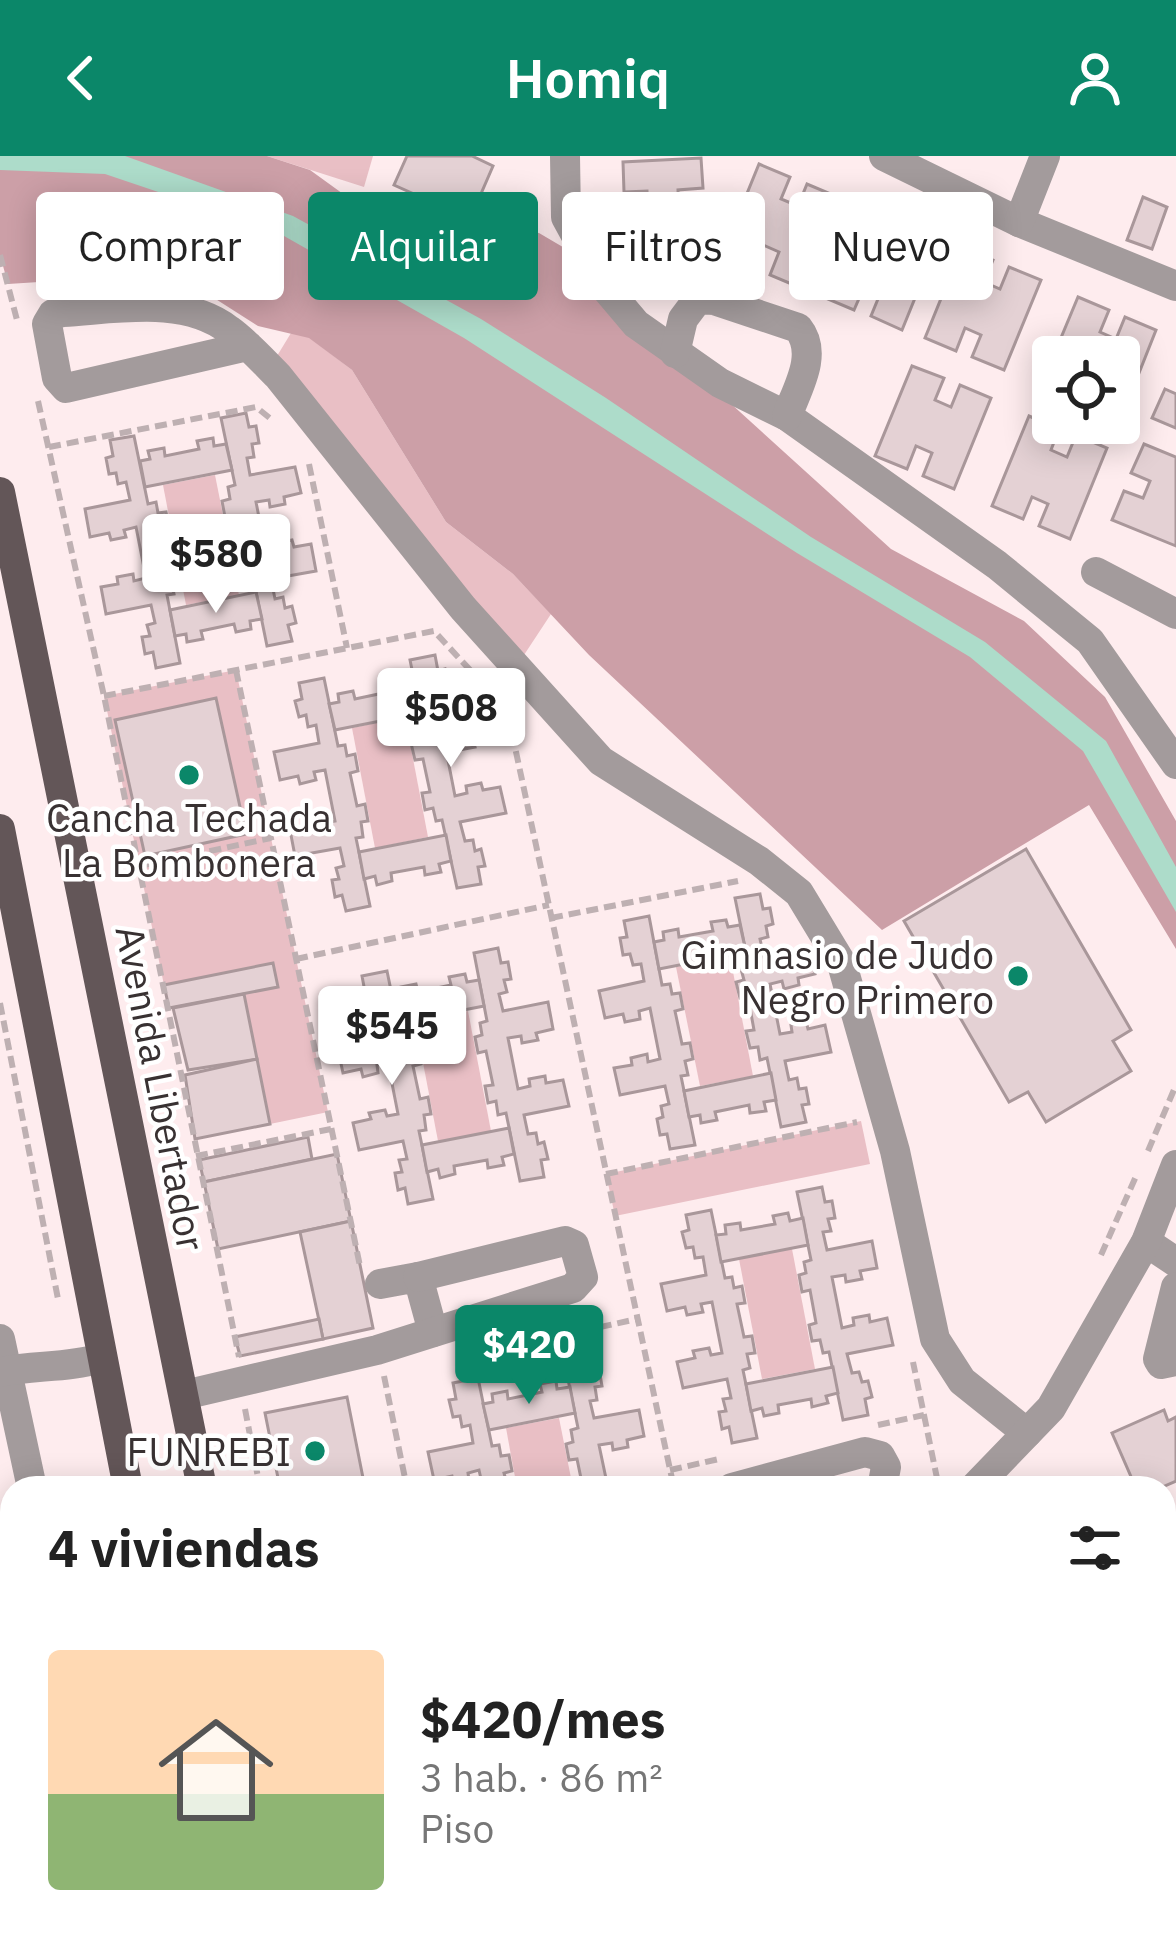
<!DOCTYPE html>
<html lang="es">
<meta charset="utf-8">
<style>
body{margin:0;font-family:"IBM Plex Sans",sans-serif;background:#f2f2f2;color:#222;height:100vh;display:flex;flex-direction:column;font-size:45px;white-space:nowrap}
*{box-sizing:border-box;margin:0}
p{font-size:39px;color:#767676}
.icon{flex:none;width:66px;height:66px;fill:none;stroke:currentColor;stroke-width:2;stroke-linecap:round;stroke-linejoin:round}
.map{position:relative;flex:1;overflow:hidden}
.panel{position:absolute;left:0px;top:1320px;width:1176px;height:471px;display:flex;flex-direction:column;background:#fff;border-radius:36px 36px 0 0;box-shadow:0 6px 30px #0003}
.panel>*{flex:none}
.banner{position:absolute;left:36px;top:36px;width:1104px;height:108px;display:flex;gap:24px}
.controls{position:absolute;left:1032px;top:180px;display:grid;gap:24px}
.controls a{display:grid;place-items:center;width:108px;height:108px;border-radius:12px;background:#fff;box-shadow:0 6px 30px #0003;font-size:60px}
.price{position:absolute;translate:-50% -102px;padding:0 27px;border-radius:12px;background:#fff;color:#222;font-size:39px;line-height:78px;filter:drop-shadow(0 3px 6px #0008)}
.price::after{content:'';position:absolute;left:50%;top:72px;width:36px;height:27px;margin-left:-18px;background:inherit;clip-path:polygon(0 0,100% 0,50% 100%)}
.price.selected{background:#0b8769;color:#fff}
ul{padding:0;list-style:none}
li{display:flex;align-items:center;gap:36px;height:300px;padding:0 48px}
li+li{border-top:3px solid #e0e0e0}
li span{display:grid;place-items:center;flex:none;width:336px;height:240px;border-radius:12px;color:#555}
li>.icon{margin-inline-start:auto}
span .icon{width:144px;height:144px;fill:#fffc;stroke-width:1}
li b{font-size:51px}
h2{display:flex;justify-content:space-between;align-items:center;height:144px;padding:0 48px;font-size:51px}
.tag{padding:0 42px;border-radius:12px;background:#fff;box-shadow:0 6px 30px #0003;font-size:42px;line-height:108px}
.tag.selected{background:#0b8769;color:#fff}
header{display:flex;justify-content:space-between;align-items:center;height:156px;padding:0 48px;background:#0b8769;color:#fff;font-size:54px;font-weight:600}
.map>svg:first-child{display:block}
.green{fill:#e9bfc5}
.forest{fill:#cc9fa7}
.water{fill:#addcca}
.building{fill:#e4d1d4;stroke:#a9979a;stroke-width:3}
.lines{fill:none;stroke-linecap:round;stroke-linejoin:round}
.path{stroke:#beb0b2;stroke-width:6;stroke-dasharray:12 6;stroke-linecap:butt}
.minor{stroke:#a39b9c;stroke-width:30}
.major{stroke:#635658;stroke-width:30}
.poi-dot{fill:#0b8769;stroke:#fff;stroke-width:4.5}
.labels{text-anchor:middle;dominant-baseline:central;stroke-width:9;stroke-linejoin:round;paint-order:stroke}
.poi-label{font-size:39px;fill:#383132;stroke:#fff;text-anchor:end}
.street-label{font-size:39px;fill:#383132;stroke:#fff}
</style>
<header><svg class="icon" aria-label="back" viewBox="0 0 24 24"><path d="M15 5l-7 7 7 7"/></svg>Homiq<svg class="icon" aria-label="person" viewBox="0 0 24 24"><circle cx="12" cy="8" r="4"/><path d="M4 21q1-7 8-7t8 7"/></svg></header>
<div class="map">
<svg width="1176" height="1789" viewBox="0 0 1176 1789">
<rect width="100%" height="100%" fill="#feecee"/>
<!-- green -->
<g class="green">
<polygon points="267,0 373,0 364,31"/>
<polygon points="291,177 309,181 352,214 446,366 513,418 551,458 524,499 471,446 277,200"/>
<polygon points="215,319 239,439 186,449 163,329"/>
<polygon points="236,514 328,956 270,968 244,838 278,831 273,808 164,829 104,540"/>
<polygon points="405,561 428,681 375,692 352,572"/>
<polygon points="730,800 753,920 700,930 676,811"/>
<polygon points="468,855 491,975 438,985 415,865"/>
<polygon points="861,965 870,1008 615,1060 606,1018"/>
<polygon points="792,1093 815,1213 762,1223 739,1103"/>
<polygon points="559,1262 573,1332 517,1332 506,1272"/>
</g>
<!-- forest -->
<polygon class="forest" points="0,0 267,0 310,14 433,103 452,76 486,66 539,77 590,107 718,236 891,393 1024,465 1105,541 1176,665 1176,793 1089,649 882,774 589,499 513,418 446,366 352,214 309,182 258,170 189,126 116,121 8,128 0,99"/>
<!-- water -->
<polygon class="water" points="0,0 125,0 293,60 481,163 606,242 811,381 985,486 1106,585 1176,711 1176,756 1083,595 970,501 797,397 464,182 277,76 105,18 0,14"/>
<!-- building -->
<g class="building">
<polygon points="407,0 472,0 493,10 470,63 394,29"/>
<polygon points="701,2 703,32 678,34 679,62 704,60 705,89 627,92 626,64 648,62 647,35 624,36 623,6"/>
<polygon points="759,8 790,21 781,43 798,50 807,28 838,41 801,132 770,119 779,96 763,89 754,112 722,99"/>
<polygon points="1143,41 1167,51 1152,93 1127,84"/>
<polygon points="860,50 891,63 882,85 899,92 908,70 939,83 902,174 871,160 880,138 864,131 854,154 823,141"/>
<polygon points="962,91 993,104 984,126 1000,133 1009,111 1041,124 1004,214 972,201 981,179 965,172 956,195 925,182"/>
<polygon points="1078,141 1109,154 1100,176 1116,183 1125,161 1156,174 1120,265 1119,201 1053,201"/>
<polygon points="912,210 944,222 935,244 951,251 960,229 991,242 954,333 923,320 932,297 916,290 907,313 875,300"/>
<polygon points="1165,233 1176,238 1176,272 1152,262"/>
<polygon points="246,257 249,271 256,270 259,287 252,288 254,301 247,302 250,319 295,311 301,337 284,341 285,348 270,351 269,344 256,346 266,397 278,395 276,387 292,384 294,391 311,388 316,415 271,423 275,443 283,441 285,452 292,450 296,467 288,469 292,485 267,490 253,421 246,423 243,410 236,411 232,394 240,393 233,360 225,361 222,345 230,343 228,331 235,329 221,262"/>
<polygon points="1029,260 1059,273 1051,294 1067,301 1076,279 1107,292 1070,383 1039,370 1048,348 1032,341 1023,363 992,350"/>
<polygon points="134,280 148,348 156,346 158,357 166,356 169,372 161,374 168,407 176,405 179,422 171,424 174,438 167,439 180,507 156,512 153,496 145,498 142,481 150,480 147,469 155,467 151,449 106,458 101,431 118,428 117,421 133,418 134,425 146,422 136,371 124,374 126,381 111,384 109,377 90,381 85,353 130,344 126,326 118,328 116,317 109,318 106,302 113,300 110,284"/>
<polygon points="213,282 214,290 226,288 232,314 145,331 140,305 150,303 148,295 164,292 165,300 199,293 197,285"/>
<polygon points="1144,288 1176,301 1176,390 1112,364 1124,335 1143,342 1150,325 1131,317"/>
<polygon points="256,436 262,463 250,465 251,473 236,476 234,468 201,475 203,483 187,486 186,478 175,480 170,454"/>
<polygon points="435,499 438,515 445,513 448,530 441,531 444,543 436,545 440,562 485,553 490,580 473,584 475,591 459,594 457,587 445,589 455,640 467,637 466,630 481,627 483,634 500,631 506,657 460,666 465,685 473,684 475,695 481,693 485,710 478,711 481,728 457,732 442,664 436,665 433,652 425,654 422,637 430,636 423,603 415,604 411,587 419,586 417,574 424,572 410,504"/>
<polygon points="324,522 338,590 345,589 347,600 355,598 358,615 350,617 357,650 365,648 368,665 361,666 363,681 356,682 370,750 346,755 342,739 335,741 332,724 339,723 336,712 344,710 340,692 295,700 290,674 308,670 306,664 322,660 324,667 335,665 325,614 314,616 316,624 300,628 298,620 280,624 274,596 319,587 316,569 308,571 306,559 299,561 295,545 302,543 299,527"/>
<polygon points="402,525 403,533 416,531 421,557 335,574 329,548 339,546 338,538 353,535 355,543 388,536 386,528"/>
<polygon points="216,542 246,678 145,700 115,564"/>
<polygon points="446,679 451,705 439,708 441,716 425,719 424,711 391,717 392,725 377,729 375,720 364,723 359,696"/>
<polygon points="1026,693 1131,874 1113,885 1131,915 1046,966 1028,936 1009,946 904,765"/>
<polygon points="760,738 763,753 770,752 773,768 766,770 768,781 760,783 764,801 809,792 815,818 798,822 799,829 784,833 782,825 770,828 780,878 792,876 791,869 806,865 808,873 825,869 831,896 785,905 789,924 797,922 799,933 806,932 809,948 802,949 806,966 781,971 767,902 760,904 758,891 750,892 746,875 754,874 748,841 740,842 736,826 744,824 741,813 749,811 735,742"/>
<polygon points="649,760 662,829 670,828 672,838 680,837 683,853 675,855 682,888 690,887 693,903 685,905 688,919 681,920 695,989 670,993 667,978 660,979 657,963 663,961 661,950 669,948 665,930 620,939 614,912 632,909 631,902 647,898 648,906 660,903 650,852 639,855 640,863 625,866 623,858 605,862 599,835 644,825 641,808 633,809 630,798 623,799 620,782 627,781 624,765"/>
<polygon points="726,764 728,771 740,769 746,796 659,813 654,786 664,784 663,776 678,773 679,781 713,775 711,766"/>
<polygon points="498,792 501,807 508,806 511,823 504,824 507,836 499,838 503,855 548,846 553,873 536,877 538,884 522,887 521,880 508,882 518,933 530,930 529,923 545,920 546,927 563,924 569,950 524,959 528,978 536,977 538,988 544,986 548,1003 541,1004 544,1021 520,1025 506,957 498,959 496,945 488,947 485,930 493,929 486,895 478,897 475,881 482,879 480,867 487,865 474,797"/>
<polygon points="273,807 278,831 169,852 164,829"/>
<polygon points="387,815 401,883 408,882 410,893 418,891 421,908 413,910 420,943 428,941 431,958 424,959 426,974 419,975 433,1043 408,1048 405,1032 398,1034 395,1017 402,1016 399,1004 407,1003 403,985 359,994 353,967 371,963 369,957 385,954 387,960 398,958 388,907 377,909 378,917 363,921 361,913 343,917 337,889 383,880 379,862 371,864 369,852 362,854 358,837 365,836 362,820"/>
<polygon points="465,818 467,826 479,824 484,850 397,867 392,841 402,839 401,831 416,828 418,836 451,829 449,821"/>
<polygon points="244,838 257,903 188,914 173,852"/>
<polygon points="257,903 270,968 195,983 185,919"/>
<polygon points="771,917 776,944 764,946 766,955 750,957 749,949 715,956 717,964 701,967 700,959 689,961 684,935"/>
<polygon points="509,972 514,998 502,1001 504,1009 488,1012 487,1004 454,1010 455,1018 440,1022 438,1013 427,1016 422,989"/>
<polygon points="308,981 312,1003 204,1026 199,1004"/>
<polygon points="337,998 351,1065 218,1093 204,1026"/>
<polygon points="822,1031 825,1046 832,1045 835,1062 828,1063 831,1075 823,1076 827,1094 872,1085 877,1112 860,1115 862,1123 846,1126 845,1119 832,1121 842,1172 854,1169 853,1162 869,1159 870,1166 887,1162 893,1189 847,1198 852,1217 859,1216 862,1226 868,1225 872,1241 865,1243 868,1259 843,1264 829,1196 823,1197 820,1184 812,1185 809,1169 816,1167 810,1134 802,1136 799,1119 806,1117 804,1106 811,1104 797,1036"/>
<polygon points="711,1054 725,1122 732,1121 734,1132 742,1130 745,1147 737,1148 744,1181 752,1180 755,1197 747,1198 750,1212 743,1214 757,1282 732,1287 729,1271 722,1273 719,1256 726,1255 723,1243 731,1242 727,1223 683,1232 677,1206 695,1202 693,1195 709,1192 711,1199 722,1197 712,1146 701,1148 703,1156 687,1159 685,1151 667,1155 661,1128 706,1119 703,1101 695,1102 693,1091 686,1092 682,1076 689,1074 686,1059"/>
<polygon points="788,1057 790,1065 803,1062 808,1089 721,1106 716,1079 726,1078 725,1069 740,1067 741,1074 775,1068 773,1060"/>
<polygon points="351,1065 373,1172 323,1183 300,1076"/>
<polygon points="319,1163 323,1183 240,1200 235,1181"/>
<polygon points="589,1199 592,1214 599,1213 602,1230 595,1231 597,1244 590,1245 594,1262 639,1254 644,1280 627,1284 628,1291 613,1294 612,1287 599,1289 608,1332 583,1332 577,1303 569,1304 566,1288 573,1286 571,1274 578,1272 564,1204"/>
<polygon points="833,1211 838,1237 826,1240 828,1247 812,1251 811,1243 778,1249 779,1257 764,1260 762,1252 751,1255 746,1228"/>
<polygon points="478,1222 492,1290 499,1289 501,1300 509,1299 512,1315 504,1317 508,1332 483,1332 479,1314 468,1317 469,1324 454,1328 452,1320 434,1324 428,1296 473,1287 470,1269 462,1271 460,1260 453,1261 449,1244 456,1243 453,1227"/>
<polygon points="556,1225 557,1233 570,1231 575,1257 489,1274 483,1248 493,1246 492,1238 507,1235 508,1243 542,1236 540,1228"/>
<polygon points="347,1241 365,1332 280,1332 265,1257"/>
<polygon points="1164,1254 1168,1265 1176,1261 1176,1325 1160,1332 1136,1332 1112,1277"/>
<polygon points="1176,1362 1176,1420 1164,1393 1164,1367"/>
<polygon points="1176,1476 1176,1540 1164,1512 1164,1481"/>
<polygon points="502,1779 785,1779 787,1789 504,1789"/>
</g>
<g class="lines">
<!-- path -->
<g class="path">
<polyline points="0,99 18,168"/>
<polyline points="38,245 104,540 239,1201"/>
<polyline points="49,291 256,251 271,263"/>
<polyline points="309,308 347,492"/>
<polyline points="236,514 360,1110"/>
<polyline points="104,540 434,475 507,554 674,1332"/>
<polyline points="139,710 271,682"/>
<polyline points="551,762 738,725"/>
<polyline points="296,803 549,749"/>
<polyline points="0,847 58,1143"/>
<polyline points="1148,995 1176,929"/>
<polyline points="196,1000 331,973"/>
<polyline points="606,1018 857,966"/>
<polyline points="1101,1099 1137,1018"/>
<polyline points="459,1202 637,1163"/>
<polyline points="384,1220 407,1332"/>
<polyline points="245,1253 260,1332"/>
<polyline points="924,1259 939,1332"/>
<polyline points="878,1269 924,1259 913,1206"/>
<polyline points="670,1314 719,1303"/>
<polyline points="348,1779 350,1789"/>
</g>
<!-- minor -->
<g class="minor">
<polyline points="565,0 566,61 603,129 636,168 720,227 787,260 997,409 1090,485 1176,608"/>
<polyline points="884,0 1019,66 1176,130"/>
<polyline points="1019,66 1045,0"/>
<path d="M248,190l-182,42 -9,-10 -10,-54 6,-10 10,-2c54,-3 121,-17 166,18 18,13 33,30 49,46l185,232 138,153 158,100 40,32 43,71 53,187 40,188 27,42 65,52"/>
<path d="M675,197l8,-34 15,-20 16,1 84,28c21,26 -1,61 -11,88"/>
<polyline points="1096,416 1176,458"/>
<polyline points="1146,1086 1176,1106"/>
<polyline points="380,1128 418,1121 433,1176"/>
<polyline points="1176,1131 1158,1203 1161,1208 1176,1205"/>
<polyline points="0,1183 32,1332"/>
<path d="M0,1216c34,-7 68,-4 101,-14"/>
<polyline points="184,1239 377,1194 573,1132 583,1121 574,1089 565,1085 418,1121"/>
<polyline points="732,1332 865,1296 880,1300 886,1311 882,1332"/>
<polyline points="974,1332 1051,1252 1146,1086 1176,1009"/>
<polyline points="1164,1611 1176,1620"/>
<polyline points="1164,1705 1176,1714"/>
<polyline points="127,1779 129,1789"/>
<polyline points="400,1779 401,1789"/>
<polyline points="1090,1779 1092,1789"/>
<polyline points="1157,1779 1170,1789"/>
</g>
<!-- major -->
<g class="major">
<polyline points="0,336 202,1332"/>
<polyline points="0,673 128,1332"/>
<polyline points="225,1779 228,1789"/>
<polyline points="295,1779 298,1789"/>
</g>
</g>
<!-- markers -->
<g class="poi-dot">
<circle cx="189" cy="619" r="12"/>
<circle cx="1018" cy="820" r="12"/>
<circle cx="315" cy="1295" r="12"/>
</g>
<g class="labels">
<!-- poi labels -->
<g class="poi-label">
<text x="189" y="661" text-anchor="middle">Cancha Techada<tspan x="189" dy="45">La Bombonera</tspan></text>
<text x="994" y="798">Gimnasio de Judo<tspan x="994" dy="45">Negro Primero</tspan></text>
<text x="291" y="1295">FUNREBI</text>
</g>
<!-- street labels -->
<g class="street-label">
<text transform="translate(161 932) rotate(79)">Avenida Libertador</text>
</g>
</g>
</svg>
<div class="controls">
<a><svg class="icon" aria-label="locate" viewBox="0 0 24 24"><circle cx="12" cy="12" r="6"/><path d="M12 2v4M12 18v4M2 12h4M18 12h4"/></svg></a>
</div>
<b class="price" style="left:216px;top:460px">$580</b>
<b class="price" style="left:451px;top:614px">$508</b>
<b class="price" style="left:392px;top:932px">$545</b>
<b class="price selected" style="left:529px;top:1251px">$420</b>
<div class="banner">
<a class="tag">Comprar</a>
<a class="tag selected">Alquilar</a>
<a class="tag">Filtros</a>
<a class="tag">Nuevo</a>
</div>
<section class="panel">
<h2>4 viviendas<svg class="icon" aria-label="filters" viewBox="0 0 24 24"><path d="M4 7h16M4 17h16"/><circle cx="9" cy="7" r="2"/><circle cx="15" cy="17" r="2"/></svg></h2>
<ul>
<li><span style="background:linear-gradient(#ffd9b3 60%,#8fb573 0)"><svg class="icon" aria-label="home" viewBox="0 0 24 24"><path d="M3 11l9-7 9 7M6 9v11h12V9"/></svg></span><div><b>$420/mes</b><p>3 hab. · 86 m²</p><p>Piso</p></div></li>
</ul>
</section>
</div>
